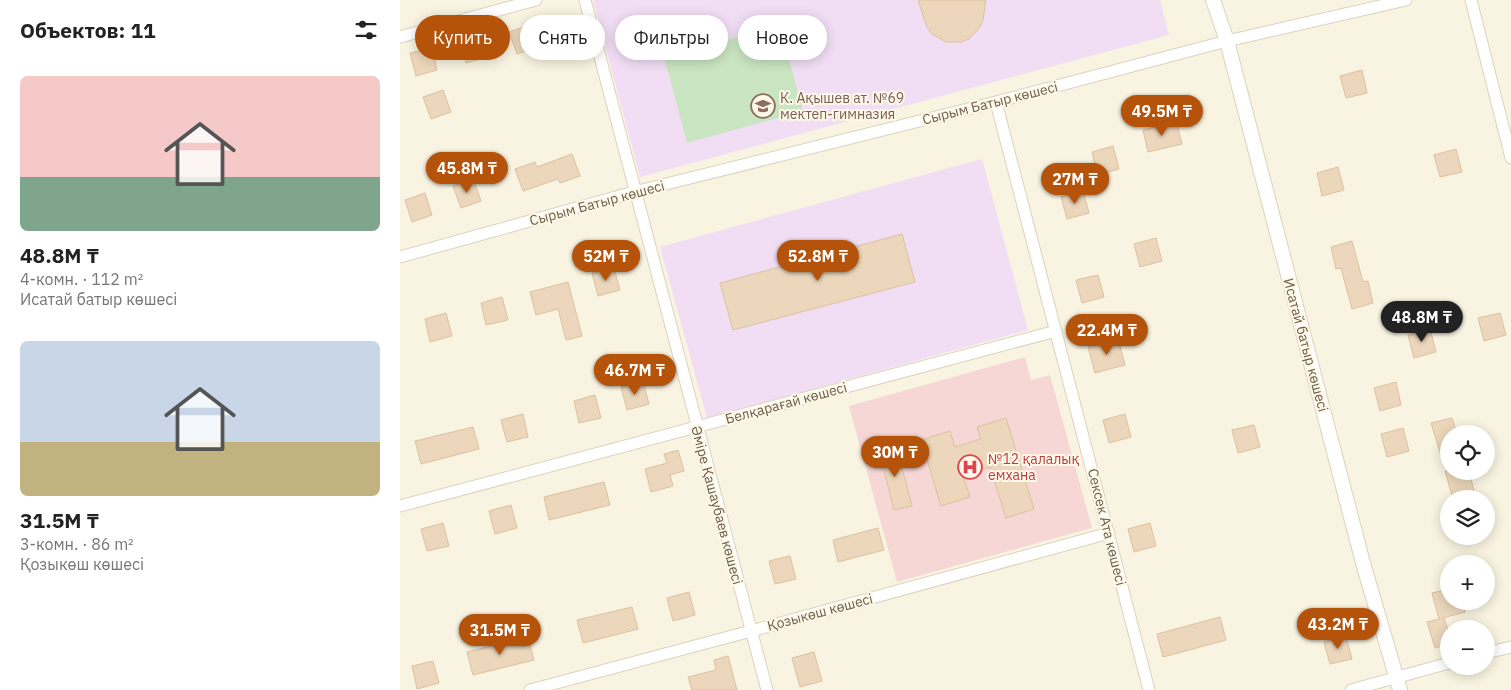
<!DOCTYPE html>
<html lang="ru">
<meta charset="utf-8">
<style>
body{margin:0;font-family:"IBM Plex Sans",sans-serif;background:#f6f6f6;color:#222;height:100vh;display:flex;flex-direction:column;font-size:19px;white-space:nowrap}
*{box-sizing:border-box;margin:0}
p{font-size:16px;color:#767676}
.icon{flex:none;width:28px;height:28px;fill:none;stroke:currentColor;stroke-width:2;stroke-linecap:round;stroke-linejoin:round}
.map{position:relative;flex:1;overflow:hidden}
.details{display:flex;flex-direction:column;background:#fff;width:400px}
.details>*{flex:none}
.guide{position:absolute;left:15px;top:15px;width:475px;height:45px;display:flex;gap:10px}
.fabs{position:absolute;left:1040px;top:425px;display:grid;gap:10px}
.fabs a{display:grid;place-items:center;width:55px;height:55px;border-radius:50%;background:#fff;box-shadow:0 2px 12px #0003;font-size:25px}
.price{position:absolute;translate:-50% -42px;padding:0 11px;border-radius:18px;background:#b45309;color:#fff;font-size:16px;line-height:32px;filter:drop-shadow(0 1px 2px #0008)}
.price::after{content:'';position:absolute;left:50%;top:30px;width:15px;height:11px;margin-left:-8px;background:inherit;clip-path:polygon(0 0,100% 0,50% 100%)}
.price.selected{background:#222;color:#fff}
ul{padding:0;list-style:none}
li{display:grid;align-content:center;gap:10px;height:265px;padding:0 20px}
li span{display:grid;place-items:center;height:155px;border-radius:8px;color:#555}
li>.icon{margin-inline-start:auto}
span .icon{width:90px;height:90px;fill:#fffc;stroke-width:1}
li b{font-size:21px}
h2{display:flex;justify-content:space-between;align-items:center;height:60px;padding:0 20px;font-size:21px}
.tag{padding:0 18px;border-radius:22px;background:#fff;box-shadow:0 2px 12px #0003;font-size:18px;line-height:45px}
.tag.selected{background:#b45309;color:#fff}
main{display:flex;flex:1;min-height:0}
.map>svg:first-child{display:block}
.education{fill:#f1def5}
.medical{fill:#f6d7d5}
.green{fill:#cae5c2}
.building{fill:#ecd7bc;stroke:#dcc19e}
.lines{fill:none;stroke-linecap:round;stroke-linejoin:round}
.minor-casing{stroke:#dcd1be;stroke-width:13}
.tertiary-casing{stroke:#dcd1be;stroke-width:16}
.minor{stroke:#fff;stroke-width:11}
.tertiary{stroke:#fff;stroke-width:14}
.labels{text-anchor:middle;dominant-baseline:central;stroke-width:4;stroke-linejoin:round;paint-order:stroke}
.education-label{font-size:14px;fill:#785e54;stroke:#fdf8e7;text-anchor:start}
.street-label{font-size:14px;fill:#6d5d4b;stroke:#fdf8e7}
.health-label{font-size:14px;fill:#be3a42;stroke:#fdf8e7;text-anchor:start}
</style>
<main>
<section class="details">
<h2>Объектов: 11<svg class="icon" aria-label="filters" viewBox="0 0 24 24"><path d="M4 7h16M4 17h16"/><circle cx="9" cy="7" r="2"/><circle cx="15" cy="17" r="2"/></svg></h2>
<ul>
<li><span style="background:linear-gradient(#f6c9c9 65%,#7fa58c 0)"><svg class="icon" aria-label="home" viewBox="0 0 24 24"><path d="M3 11l9-7 9 7M6 9v11h12V9"/></svg></span><div><b>48.8M ₸</b><p>4-комн. · 112 m²</p><p>Исатай батыр көшесі</p></div></li>
<li><span style="background:linear-gradient(#c9d6e8 65%,#c2b280 0)"><svg class="icon" aria-label="home" viewBox="0 0 24 24"><path d="M3 11l9-7 9 7M6 9v11h12V9"/></svg></span><div><b>31.5M ₸</b><p>3-комн. · 86 m²</p><p>Қозыкөш көшесі</p></div></li>
</ul>
</section>
<div class="map">
<svg width="1111" height="690" viewBox="0 0 1111 690">
<rect width="100%" height="100%" fill="#f9f4e1"/>
<!-- education -->
<g class="education">
<polygon points="193,0 760,0 769,35 240,177"/>
<polygon points="582,159 628,330 307,418 260,247"/>
</g>
<!-- medical -->
<polygon class="medical" points="625,357 631,380 650,375 692,528 497,582 449,406"/>
<!-- green -->
<polygon class="green" points="380,26 403,111 287,143 264,57"/>
<!-- building -->
<g class="building">
<polygon points="518,0 586,0 583,20 580,27 569,39 561,42 546,42 532,34 527,27"/>
<polygon points="129,25 137,47 117,54 109,32"/>
<polygon points="81,39 87,57 66,63 61,46"/>
<polygon points="32,48 37,70 16,76 10,53"/>
<polygon points="962,70 967,93 946,98 940,76"/>
<polygon points="43,90 51,112 31,119 23,97"/>
<polygon points="776,121 782,144 748,152 743,130"/>
<polygon points="713,146 719,169 697,175 692,152"/>
<polygon points="1056,149 1062,172 1040,177 1034,155"/>
<polygon points="172,154 180,176 160,183 158,179 123,191 115,169 135,162 137,167"/>
<polygon points="938,167 944,190 922,196 917,173"/>
<polygon points="73,179 81,201 61,208 53,186"/>
<polygon points="683,191 689,213 667,219 661,197"/>
<polygon points="25,193 32,215 12,222 5,200"/>
<polygon points="502,234 515,282 333,330 320,283"/>
<polygon points="756,238 762,261 740,267 734,244"/>
<polygon points="952,241 963,282 968,281 973,303 952,309 941,268 936,269 931,247"/>
<polygon points="214,268 220,290 198,296 192,273"/>
<polygon points="698,275 704,297 682,303 676,280"/>
<polygon points="168,282 182,336 166,340 158,309 136,315 130,292"/>
<polygon points="102,297 108,320 86,325 81,303"/>
<polygon points="46,313 52,336 30,342 25,319"/>
<polygon points="1100,313 1106,335 1084,341 1078,318"/>
<polygon points="1030,329 1036,352 1014,358 1008,335"/>
<polygon points="718,339 725,365 695,373 688,347"/>
<polygon points="243,382 249,404 227,410 221,387"/>
<polygon points="996,382 1001,405 980,411 974,388"/>
<polygon points="195,395 201,418 179,423 174,401"/>
<polygon points="123,414 128,437 107,442 101,420"/>
<polygon points="725,414 731,437 709,443 703,420"/>
<polygon points="606,418 634,509 606,518 590,467 563,476 570,497 541,506 521,440 550,431 555,447 581,439 577,427"/>
<polygon points="1052,418 1057,434 1049,434 1049,468 1045,468 1031,423"/>
<polygon points="854,425 860,447 838,453 832,430"/>
<polygon points="73,427 79,449 21,464 15,441"/>
<polygon points="1003,428 1009,451 987,457 981,434"/>
<polygon points="496,445 512,506 494,510 479,450"/>
<polygon points="278,450 284,471 270,475 273,486 251,492 245,469 267,463 264,454"/>
<polygon points="1045,471 1069,471 1076,499 1053,499"/>
<polygon points="204,482 210,505 149,520 144,497"/>
<polygon points="111,505 117,528 95,534 89,511"/>
<polygon points="43,523 49,546 27,551 21,529"/>
<polygon points="750,523 756,546 734,552 728,529"/>
<polygon points="478,528 484,550 438,562 433,540"/>
<polygon points="390,556 396,579 375,584 369,561"/>
<polygon points="1049,589 1049,601 1062,601 1065,612 1043,618 1044,618 1049,633 1049,644 1035,648 1027,622 1039,619 1032,593"/>
<polygon points="289,592 295,615 273,621 267,598"/>
<polygon points="232,607 238,629 183,643 177,620"/>
<polygon points="820,617 826,640 763,657 757,634"/>
<polygon points="946,636 952,659 930,664 924,642"/>
<polygon points="128,637 134,660 73,675 67,652"/>
<polygon points="414,652 422,681 400,687 392,658"/>
<polygon points="328,656 337,690 292,690 288,677 316,670 314,660"/>
<polygon points="33,661 39,683 17,689 12,666"/>
</g>
<g class="lines">
<!-- minor casing -->
<g class="minor-casing">
<g id="minor">
<polyline points="185,0 367,690"/>
<polyline points="1071,0 1111,158"/>
<polyline points="0,37 136,0"/>
<polyline points="596,102 749,690"/>
<polyline points="0,257 234,192 596,102 827,41 1006,0"/>
<polyline points="0,506 656,331"/>
<polyline points="1086,653 1111,647"/>
<polyline points="130,690 351,631 709,533"/>
<polyline points="951,690 1049,663"/>
</g>
</g>
<!-- tertiary casing -->
<g class="tertiary-casing">
<polyline id="tertiary" points="813,0 827,41 963,563 1000,690"/>
</g>
<!-- minor -->
<use href="#minor" class="minor"/>
<!-- tertiary -->
<use href="#tertiary" class="tertiary"/>
</g>
<!-- icons -->
<defs>
<g id="school-ring" transform="scale(1.25)"><circle r="9.5" fill="#fdf8e7" stroke="#8d6e63" stroke-width="1.5"/><path d="M0-5L7-2L0 1L-7-2ZM-4 1L0 2.5L4 1V4Q0 6-4 4Z" fill="#8d6e63"/></g>
<g id="hospital-ring" transform="scale(1.25)"><circle r="9.5" fill="#fdf8e7" stroke="#e0444e" stroke-width="1.5"/><path d="M-5-5h3v3.5h4V-5h3V5h-3V1.5h-4V5h-3Z" fill="#e0444e"/></g>
</defs>
<g fill-rule="evenodd">
<use href="#school-ring" x="363" y="106"/>
<use href="#hospital-ring" x="570" y="467"/>
</g>
<g class="labels">
<!-- education labels -->
<g class="education-label">
<text x="380" y="98">К. Ақышев ат. №69<tspan x="380" dy="16">мектеп-гимназия</tspan></text>
</g>
<!-- street labels -->
<g class="street-label">
<text transform="translate(590 103) rotate(-14)">Сырым Батыр көшесі</text>
<text transform="translate(197 203) rotate(-15)">Сырым Батыр көшесі</text>
<text transform="translate(906 345) rotate(75)">Исатай батыр көшесі</text>
<text transform="translate(386 403) rotate(-15)">Белқарағай көшесі</text>
<text transform="translate(317 505) rotate(75)">Әміре Қашаубаев көшесі</text>
<text transform="translate(707 527) rotate(76)">Сексек Ата көшесі</text>
<text transform="translate(420 612) rotate(-15)">Қозыкөш көшесі</text>
</g>
<!-- health labels -->
<g class="health-label">
<text x="588" y="459">№12 қалалық<tspan x="588" dy="16">емхана</tspan></text>
</g>
</g>
</svg>
<div class="fabs">
<a><svg class="icon" aria-label="locate" viewBox="0 0 24 24"><circle cx="12" cy="12" r="6"/><path d="M12 2v4M12 18v4M2 12h4M18 12h4"/></svg></a>
<a><svg class="icon" aria-label="layers" viewBox="0 0 24 24"><path d="M12 4l9 5-9 5-9-5zM3 14l9 5 9-5"/></svg></a>
<a>+</a>
<a>−</a>
</div>
<b class="price" style="left:762px;top:137px">49.5M ₸</b>
<b class="price" style="left:67px;top:194px">45.8M ₸</b>
<b class="price" style="left:675px;top:205px">27M ₸</b>
<b class="price" style="left:206px;top:282px">52M ₸</b>
<b class="price" style="left:418px;top:282px">52.8M ₸</b>
<b class="price selected" style="left:1022px;top:343px">48.8M ₸</b>
<b class="price" style="left:707px;top:356px">22.4M ₸</b>
<b class="price" style="left:235px;top:396px">46.7M ₸</b>
<b class="price" style="left:495px;top:478px">30M ₸</b>
<b class="price" style="left:938px;top:650px">43.2M ₸</b>
<b class="price" style="left:100px;top:656px">31.5M ₸</b>
<div class="guide">
<a class="tag selected">Купить</a>
<a class="tag">Снять</a>
<a class="tag">Фильтры</a>
<a class="tag">Новое</a>
</div>
</div>
</main>
